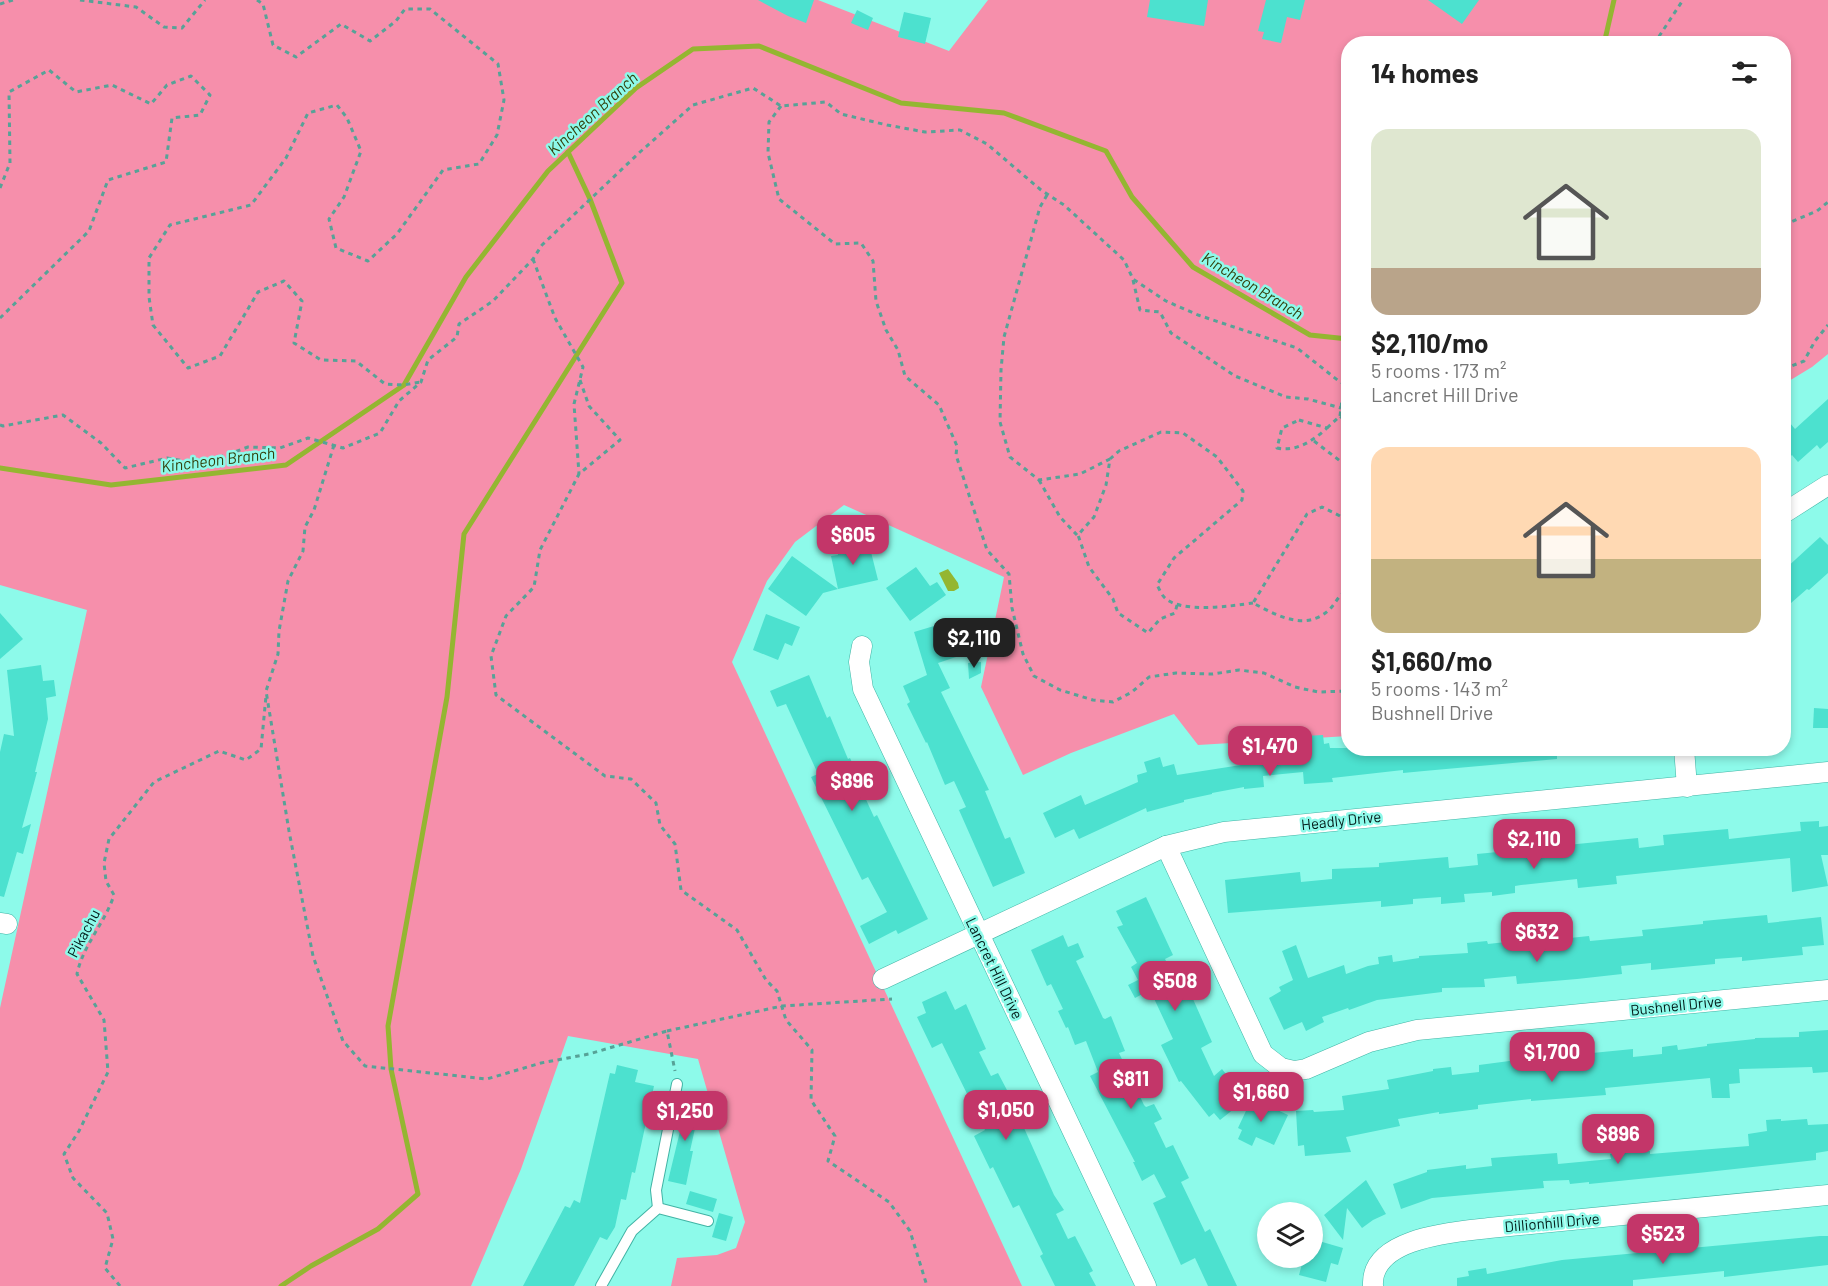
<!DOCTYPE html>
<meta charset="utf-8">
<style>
body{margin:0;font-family:Barlow,sans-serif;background:#f6f6f6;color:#222;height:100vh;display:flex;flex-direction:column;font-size:22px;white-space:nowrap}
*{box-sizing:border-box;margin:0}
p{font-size:20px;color:#767676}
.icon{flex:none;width:33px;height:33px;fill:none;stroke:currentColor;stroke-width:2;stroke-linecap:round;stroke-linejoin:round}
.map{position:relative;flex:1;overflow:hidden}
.side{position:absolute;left:1341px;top:36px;width:450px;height:720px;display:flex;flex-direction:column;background:#fff;border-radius:24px;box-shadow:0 3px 9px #0003}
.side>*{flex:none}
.buttons{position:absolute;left:1257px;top:1202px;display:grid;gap:12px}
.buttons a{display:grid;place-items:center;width:66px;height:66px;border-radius:50%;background:#fff;box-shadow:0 3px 9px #0003;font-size:30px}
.price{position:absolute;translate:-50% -51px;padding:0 14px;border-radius:12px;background:#c33669;color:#fff;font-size:20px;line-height:39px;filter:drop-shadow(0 2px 3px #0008)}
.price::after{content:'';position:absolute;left:50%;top:36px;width:18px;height:14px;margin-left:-9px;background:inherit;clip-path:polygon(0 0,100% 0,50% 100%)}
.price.active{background:#222;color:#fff}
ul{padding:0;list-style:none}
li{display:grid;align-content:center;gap:12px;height:318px;padding:0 30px}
li span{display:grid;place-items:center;height:186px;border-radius:18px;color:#555}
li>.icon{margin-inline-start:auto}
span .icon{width:108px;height:108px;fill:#fffc;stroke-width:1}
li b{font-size:26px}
h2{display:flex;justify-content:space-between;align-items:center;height:72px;padding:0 30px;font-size:26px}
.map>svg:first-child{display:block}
.forest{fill:#f68fab}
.water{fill:#94b631}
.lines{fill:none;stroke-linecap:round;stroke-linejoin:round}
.stream{stroke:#94b631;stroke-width:5}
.building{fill:#4ce1cf}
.lane-casing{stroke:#41b4a5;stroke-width:12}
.street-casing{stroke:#41b4a5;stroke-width:21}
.path{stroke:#57a297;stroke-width:3;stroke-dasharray:4.5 4.5;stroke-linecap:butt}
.lane{stroke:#fff;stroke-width:10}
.street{stroke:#fff;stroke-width:20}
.labels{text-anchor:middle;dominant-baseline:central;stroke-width:5;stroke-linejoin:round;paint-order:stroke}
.street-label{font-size:15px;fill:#031b18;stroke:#8dfaea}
.water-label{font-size:16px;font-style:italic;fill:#33410d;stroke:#8dfaea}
</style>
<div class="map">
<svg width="1828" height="1286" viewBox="0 0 1828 1286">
<rect width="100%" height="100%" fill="#8dfaea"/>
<!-- forest -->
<polygon class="forest" points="0,0 818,0 949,51 988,0 1828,0 1828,354 1812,367 1784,384 1784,44 1348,44 1348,736 1198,745 1174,714 1071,753 1023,775 981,687 1004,577 844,505 795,542 767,581 732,662 1022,1286 671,1286 677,1258 717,1255 736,1248 745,1222 698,1059 568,1036 521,1169 471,1286 0,1286 0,1008 87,610 0,585"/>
<!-- water -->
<polygon class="water" points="948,569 958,583 959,588 954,591 948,591 939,573"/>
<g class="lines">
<!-- stream -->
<g class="stream">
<polyline points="1604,44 1614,0"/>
<polyline points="0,468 111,485 286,465 404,385 466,277 548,171 636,88 693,49 759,46 901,103 1004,113 1106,151 1132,197 1193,267 1310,335 1348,339"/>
<polyline points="281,1286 311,1266 378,1229 418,1194 391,1069 388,1026 447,697 464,534 622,283 590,199 568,152"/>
</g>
</g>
<!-- building -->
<g class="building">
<polygon points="758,0 814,0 806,23 788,16"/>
<polygon points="1150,0 1208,0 1204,26 1147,17"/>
<polygon points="1266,0 1305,0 1300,20 1287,17 1281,43 1262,39 1264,32 1258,31"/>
<polygon points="1428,0 1479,0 1462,24"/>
<polygon points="857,10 873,18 868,30 851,23"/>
<polygon points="904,12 931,18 925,44 898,37"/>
<polygon points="1828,399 1828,442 1820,449 1817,445 1798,462 1792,455 1784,462 1784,416 1795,429"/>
<polygon points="1820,537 1828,545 1828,573 1809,590 1807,589 1791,603 1784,594 1784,570"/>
<polygon points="854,542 856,551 870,548 878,580 838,589 831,556 838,555 836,546"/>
<polygon points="792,556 838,589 823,593 806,616 768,589"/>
<polygon points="916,567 930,586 937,582 946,595 910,621 886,588"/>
<polygon points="0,613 23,639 0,659"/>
<polygon points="766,614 800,627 792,646 785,643 778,660 753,650"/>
<polygon points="954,620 965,654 938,663 950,688 941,692 989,790 985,791 1005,839 1010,837 1025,873 993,887 959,810 966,807 954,781 945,785 927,742 926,743 907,704 910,702 903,686 927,675 914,632"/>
<polygon points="981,662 981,673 969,679 968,663"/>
<polygon points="41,665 43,681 54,680 56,696 46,698 48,719 35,772 37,772 22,828 31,824 23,854 17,852 4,897 0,896 0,752 4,734 14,736 7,670"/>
<polygon points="809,675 827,718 830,716 848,759 850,758 866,792 863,793 874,817 877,815 928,919 898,934 896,930 869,944 860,926 887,912 868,877 862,880 811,777 818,774 786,704 777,707 770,691"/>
<polygon points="1814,708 1828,709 1828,728 1813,728"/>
<polygon points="1323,735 1324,744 1329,743 1330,748 1557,748 1557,759 1424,771 1403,773 1403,770 1332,778 1333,782 1304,784 1303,772 1263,776 1264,787 1244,789 1244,787 1212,793 1212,794 1184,800 1184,802 1147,812 1146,808 1079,839 1074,829 1055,838 1043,813 1081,795 1085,805 1138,782 1137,775 1147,772 1144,762 1160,757 1163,767 1174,764 1177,775 1241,765 1240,750 1305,744 1305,736"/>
<polygon points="1819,821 1819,827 1828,826 1828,855 1821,855 1828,886 1792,892 1790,858 1616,876 1617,884 1578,888 1577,879 1521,885 1515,886 1515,893 1492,896 1492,892 1464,894 1465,902 1441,904 1441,897 1413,899 1413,904 1381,907 1381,901 1228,913 1225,880 1300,872 1301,882 1332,879 1332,869 1379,867 1379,863 1448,857 1449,868 1478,865 1477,854 1638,838 1639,848 1664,845 1663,835 1728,829 1729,839 1801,831 1800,822"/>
<polygon points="1146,897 1173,955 1165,959 1178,984 1185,981 1212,1042 1201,1048 1214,1076 1222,1069 1240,1092 1249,1097 1220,1120 1214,1113 1209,1117 1181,1081 1179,1082 1161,1045 1173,1039 1150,990 1135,998 1128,985 1138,980 1131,967 1137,963 1117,927 1123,925 1116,911"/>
<polygon points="1767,915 1768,923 1821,917 1824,945 1802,947 1803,955 1742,961 1742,957 1715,959 1715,964 1651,970 1651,963 1621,966 1622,974 1577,979 1517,984 1516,976 1484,979 1485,987 1442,988 1442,992 1377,1000 1349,1010 1348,1008 1322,1017 1324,1022 1306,1031 1302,1022 1284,1030 1269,998 1281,991 1279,987 1293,980 1282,951 1296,945 1308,978 1344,965 1346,974 1368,966 1379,964 1378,957 1392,955 1393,962 1419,958 1419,956 1468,953 1467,943 1487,941 1488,944 1541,938 1541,941 1589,936 1590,941 1643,936 1642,930 1703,924 1703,921"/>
<polygon points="1063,935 1068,947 1078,943 1084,957 1076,961 1090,990 1103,1018 1105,1019 1111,1016 1125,1051 1119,1053 1144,1105 1146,1107 1154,1104 1162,1119 1154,1123 1166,1148 1173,1145 1189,1178 1181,1182 1205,1232 1210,1229 1237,1286 1208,1286 1195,1258 1181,1265 1153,1203 1166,1197 1154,1174 1142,1181 1133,1162 1135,1162 1090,1076 1098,1072 1086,1041 1075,1045 1068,1027 1066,1028 1058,1011 1063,1009 1051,984 1047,986 1031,950"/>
<polygon points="946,991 955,1010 966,1004 986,1049 979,1052 991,1076 998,1073 1008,1092 1054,1195 1064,1210 1056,1214 1068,1239 1075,1236 1093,1271 1089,1273 1096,1286 1055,1286 1040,1256 1043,1254 1019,1205 1013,1208 993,1167 990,1169 974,1136 985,1130 974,1108 942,1043 932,1048 917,1017 926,1013 922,1002"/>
<polygon points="1828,1030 1828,1072 1813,1073 1812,1067 1739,1069 1740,1083 1729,1084 1730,1098 1712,1098 1710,1078 1605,1088 1606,1095 1531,1101 1531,1099 1478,1105 1478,1109 1439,1114 1439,1112 1398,1119 1400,1126 1346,1137 1351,1152 1305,1156 1304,1145 1298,1146 1296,1111 1313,1110 1314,1112 1344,1110 1342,1096 1389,1089 1387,1080 1433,1071 1433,1069 1451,1067 1452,1075 1479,1072 1479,1065 1517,1060 1543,1058 1543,1061 1573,1058 1572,1055 1633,1049 1633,1057 1662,1054 1662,1047 1677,1045 1678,1050 1707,1046 1707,1044 1755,1039 1755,1038 1799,1037 1799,1032"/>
<polygon points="617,1065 638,1070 635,1082 654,1086 635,1173 632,1172 626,1200 621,1199 615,1227 607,1240 600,1237 574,1286 523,1286 565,1206 570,1208 574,1200 580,1203 610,1073 615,1074"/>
<polygon points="689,1094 702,1097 690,1151 693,1151 686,1185 668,1181"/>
<polygon points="1252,1098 1288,1115 1274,1145 1256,1137 1252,1146 1238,1139 1242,1130 1238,1128"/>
<polygon points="1781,1119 1781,1121 1807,1119 1808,1125 1828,1124 1828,1151 1816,1153 1816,1160 1698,1173 1589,1184 1589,1182 1570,1184 1569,1180 1543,1181 1544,1188 1432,1198 1401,1209 1393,1184 1427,1172 1427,1170 1466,1165 1466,1169 1492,1166 1491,1158 1557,1153 1558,1164 1611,1159 1610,1154 1627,1152 1650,1151 1650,1154 1749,1146 1748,1134 1767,1131 1766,1120"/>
<polygon points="1366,1180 1386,1214 1373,1220 1362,1228 1347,1208 1343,1240 1324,1215"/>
<polygon points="690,1191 717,1199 713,1212 686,1204"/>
<polygon points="719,1213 733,1217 726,1241 712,1237"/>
<polygon points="1820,1236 1828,1236 1828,1265 1724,1277 1724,1271 1695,1274 1633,1280 1633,1286 1457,1286 1457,1278 1469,1276 1468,1271 1486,1268 1487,1274 1562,1260"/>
<polygon points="1312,1239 1343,1248 1338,1265 1331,1263 1326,1282 1299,1275 1304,1257 1312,1257"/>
</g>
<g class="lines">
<!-- lane casing -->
<g class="lane-casing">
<g id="lane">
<polyline points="658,1208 656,1190 677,1084"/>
<polyline points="601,1286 632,1231 658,1208 708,1221"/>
</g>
</g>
<!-- street casing -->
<g class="street-casing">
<g id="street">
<polyline points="1784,513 1828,485"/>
<polyline points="862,646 859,662 863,689 1146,1286"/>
<polyline points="1684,748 1687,787"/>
<polyline points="1166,846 1263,1054 1281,1068 1294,1071 1306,1069 1369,1042 1417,1030 1828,990"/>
<polyline points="0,923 7,924"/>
<polyline points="883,979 1166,846 1224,832 1828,772"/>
<path d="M1373,1286c-3,-49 82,-54 116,-58l339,-33"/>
</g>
</g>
<!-- path -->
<g class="path">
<polyline points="80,0 136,7 164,27 182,28 205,0"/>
<polyline points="257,0 263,4 273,45 296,57 341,24 370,41 396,21 405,9 430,9 498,64 504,100 497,135 479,164 443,170 397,234 368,261 336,248 329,219 344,197 361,151 347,118 337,105 308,113 286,158 251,205 170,225 149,258 149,297 153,325 188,368 220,356 258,292 284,281 302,301 294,343 321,360 356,361 385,384 404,385 420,382"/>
<polyline points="0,4 13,0"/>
<polyline points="1654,44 1683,0"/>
<polyline points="781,106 769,122 768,153 779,199 835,244 861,243 873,261 876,301 886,330 898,350 905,376 939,405 957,446 956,455 987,550 1009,574 1012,608 1023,654 1034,676 1060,690 1093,700 1113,702 1132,692 1149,677 1176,673 1213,674 1239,670 1264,673 1295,687 1318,692 1348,691"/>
<polyline points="0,188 10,163 9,92 49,70 76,92 112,85 151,104 167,85 191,76 210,95 200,115 172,118 166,162 108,180 89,231 0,318"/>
<polyline points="1047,195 1040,207 1004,337 1001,370 1000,422 1010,457 1039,480 1080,474 1110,459"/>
<polyline points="1784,225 1817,211 1828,202"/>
<polyline points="533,259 555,318 583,367 574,404 579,474"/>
<polyline points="1133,280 1140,310 1160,312 1171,333 1235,376 1286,397 1308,399 1341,408"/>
<polyline points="1784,369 1804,361 1815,341 1828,325"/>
<polyline points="580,380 589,406 620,440 579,474 540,550 534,587 506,616 491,656 496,695 605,776 631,779 656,803 660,825 675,844 681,890 737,930 766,980 777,991 786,1020 812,1050 811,1100 835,1136 828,1161 889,1202 910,1231 927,1286"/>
<polyline points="1340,416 1342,400 1348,385"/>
<path d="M1299,420l28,8c-14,13 -31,24 -50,20l5,-20z"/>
<polyline points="0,425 3,426 63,415 101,443 125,468 167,458 201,464 248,447 280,448 308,438 343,448 380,433 399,401 421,382 428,360 457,337 459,324 493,301 533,259 542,245 640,152 693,105 753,88 781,106 826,102 841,114 887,125 925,132 960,130 987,144 1041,190 1064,205 1124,260 1133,279 1166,301 1198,315 1297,348 1340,382 1348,385"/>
<polyline points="1327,428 1340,416 1348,424"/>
<polyline points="1314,441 1348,467"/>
<polyline points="334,445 314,510 305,527 303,551 288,581 279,631 278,654 266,691 289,831 313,956 343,1041 365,1066 487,1079 541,1063 589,1054 667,1031 675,1071"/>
<polyline points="1039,480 1060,517 1077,535"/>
<path d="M1348,520l-26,-13 -15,7 -54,89c23,12 52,29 76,7 7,-7 10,-16 19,-20"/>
<path d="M1177,605l-2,8 -15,6 -12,14 -30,-20 -5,-14 -24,-32 -11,-32 16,-18 12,-32 4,-26 9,-8 42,-19 22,1 34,24 26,34 -1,9 -68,58 -17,27c2,3 4,9 7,12 16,17 67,9 89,6"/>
<polyline points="667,1031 782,1006 892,999"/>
<path d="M120,1286l-15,-18 8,-29 -6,-26 -34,-35 -9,-24 15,-23 29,-59 -4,-52 -27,-46c6,-29 28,-51 37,-79l-8,-14 -2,-18 5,-24 45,-57 65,-31 27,9 15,-11 5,-53"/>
</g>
<!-- lane -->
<use href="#lane" class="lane"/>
<!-- street -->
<use href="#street" class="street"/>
</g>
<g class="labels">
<!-- street labels -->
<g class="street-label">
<text transform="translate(1341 820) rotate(-6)">Headly Drive</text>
<text transform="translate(83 933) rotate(-62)">Pikachu</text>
<text transform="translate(995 968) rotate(64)">Lancret Hill Drive</text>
<text transform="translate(1676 1005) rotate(-6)">Bushnell Drive</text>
<text transform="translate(1552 1222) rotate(-5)">Dillionhill Drive</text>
</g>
<!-- water labels -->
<g class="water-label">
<text transform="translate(592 113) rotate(-42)">Kincheon Branch</text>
<text transform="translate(1253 285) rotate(31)">Kincheon Branch</text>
<text transform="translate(218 459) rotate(-7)">Kincheon Branch</text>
</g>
</g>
</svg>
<div class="buttons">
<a><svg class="icon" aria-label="layers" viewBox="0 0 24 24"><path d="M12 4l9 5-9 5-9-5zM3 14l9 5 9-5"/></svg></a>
</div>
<b class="price" style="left:853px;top:566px">$605</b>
<b class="price active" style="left:974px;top:669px">$2,110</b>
<b class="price" style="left:1270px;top:777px">$1,470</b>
<b class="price" style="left:852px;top:812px">$896</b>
<b class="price" style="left:1534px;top:870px">$2,110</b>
<b class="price" style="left:1537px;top:963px">$632</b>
<b class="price" style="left:1175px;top:1012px">$508</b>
<b class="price" style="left:1552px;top:1083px">$1,700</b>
<b class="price" style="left:1131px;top:1110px">$811</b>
<b class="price" style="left:1261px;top:1123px">$1,660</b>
<b class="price" style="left:1006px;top:1141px">$1,050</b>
<b class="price" style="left:685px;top:1142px">$1,250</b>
<b class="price" style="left:1618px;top:1165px">$896</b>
<b class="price" style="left:1663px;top:1265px">$523</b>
<section class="side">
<h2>14 homes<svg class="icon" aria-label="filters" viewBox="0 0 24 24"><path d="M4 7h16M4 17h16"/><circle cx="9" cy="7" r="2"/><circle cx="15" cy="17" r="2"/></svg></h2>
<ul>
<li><span style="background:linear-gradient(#dfe7d0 75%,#b9a48a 0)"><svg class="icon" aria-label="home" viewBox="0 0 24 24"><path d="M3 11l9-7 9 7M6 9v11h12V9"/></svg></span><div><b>$2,110/mo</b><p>5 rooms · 173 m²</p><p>Lancret Hill Drive</p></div></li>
<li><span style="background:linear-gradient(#ffd9b3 60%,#c2b280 0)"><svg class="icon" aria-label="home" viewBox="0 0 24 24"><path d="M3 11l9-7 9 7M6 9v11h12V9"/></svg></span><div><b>$1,660/mo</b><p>5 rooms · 143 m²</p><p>Bushnell Drive</p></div></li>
</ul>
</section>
</div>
